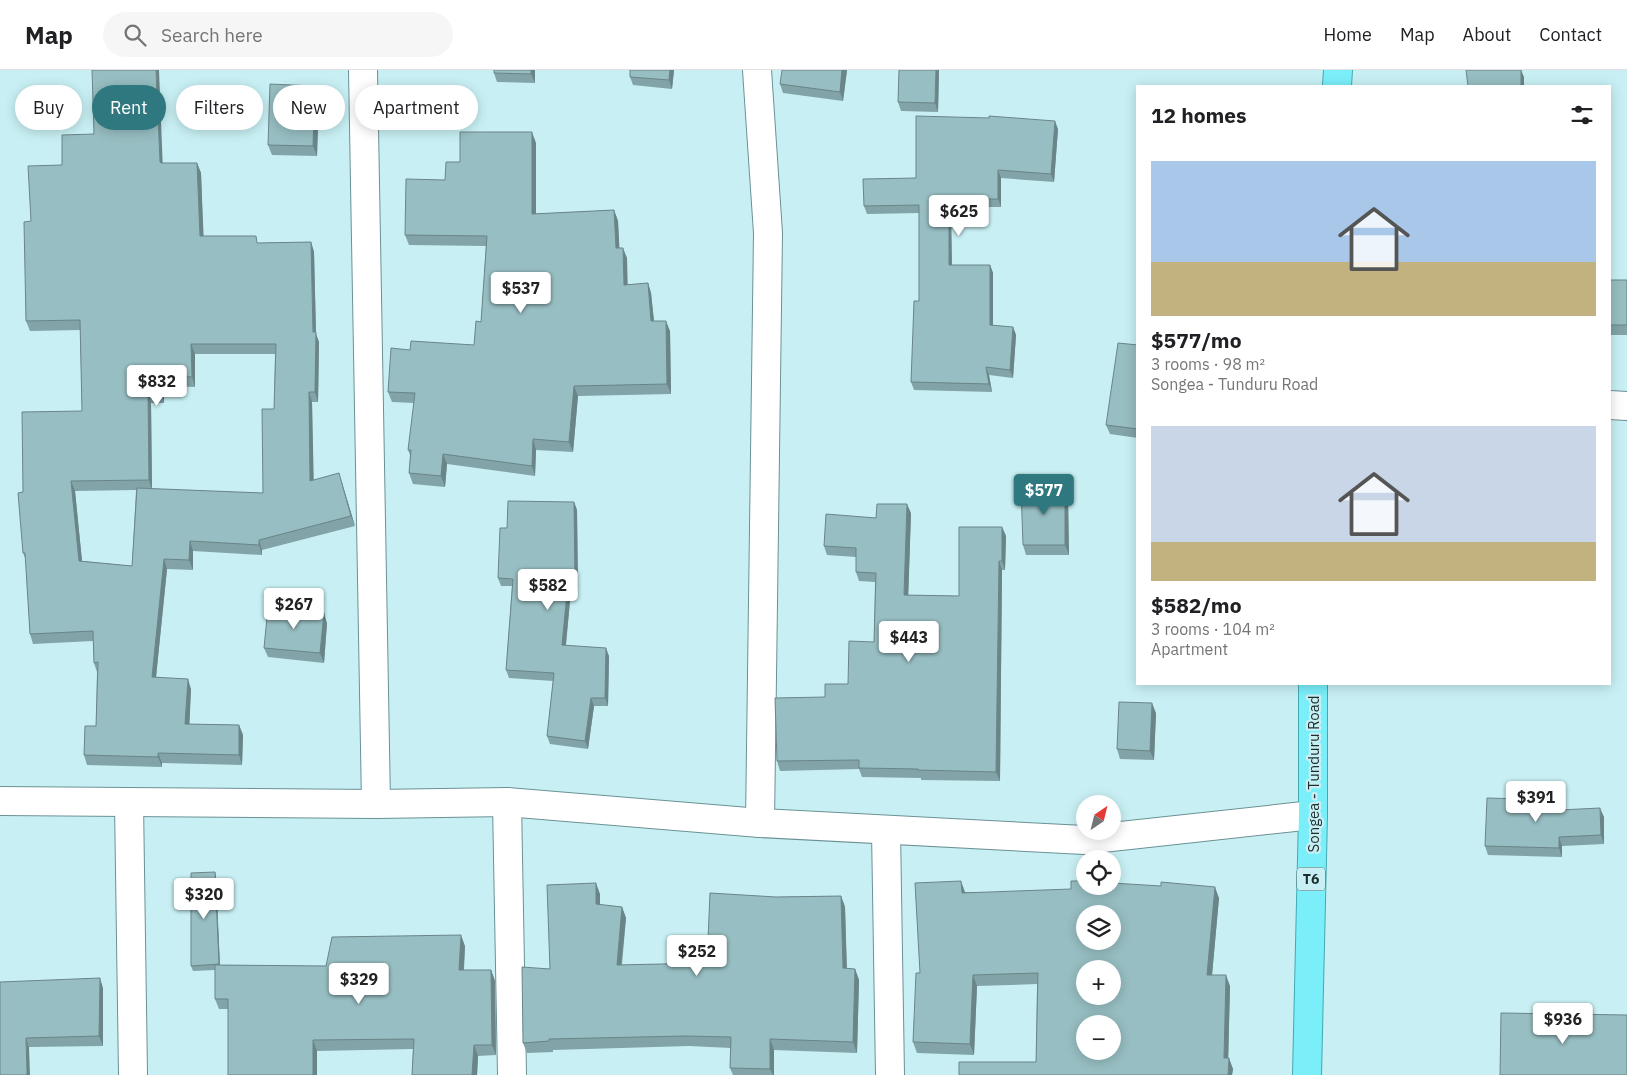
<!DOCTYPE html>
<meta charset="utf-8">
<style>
body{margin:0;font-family:"IBM Plex Sans",sans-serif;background:#f6f6f6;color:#202124;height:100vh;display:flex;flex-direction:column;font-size:19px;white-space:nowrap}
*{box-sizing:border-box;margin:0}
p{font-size:16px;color:#757577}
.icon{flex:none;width:28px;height:28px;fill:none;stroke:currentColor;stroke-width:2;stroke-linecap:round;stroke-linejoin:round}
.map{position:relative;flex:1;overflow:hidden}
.sheet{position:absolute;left:1136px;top:15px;width:475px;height:600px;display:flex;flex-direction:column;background:#fff;border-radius:0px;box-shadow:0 2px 12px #0003}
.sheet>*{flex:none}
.hud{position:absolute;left:15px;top:15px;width:475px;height:45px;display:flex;gap:10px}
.needle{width:32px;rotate:35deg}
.controls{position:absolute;left:1076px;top:725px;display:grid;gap:10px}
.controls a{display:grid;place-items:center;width:45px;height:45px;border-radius:50%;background:#fff;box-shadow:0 2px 12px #0003;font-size:25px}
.price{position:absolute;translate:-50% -42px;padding:0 11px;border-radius:5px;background:#fff;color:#222;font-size:16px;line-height:32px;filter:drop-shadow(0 1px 2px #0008)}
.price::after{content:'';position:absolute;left:50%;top:30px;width:15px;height:11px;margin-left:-8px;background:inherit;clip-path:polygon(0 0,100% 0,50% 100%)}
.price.selected{background:#30787f;color:#fff}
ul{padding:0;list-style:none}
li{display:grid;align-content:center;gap:10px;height:265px;padding:0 15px}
li span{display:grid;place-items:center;height:155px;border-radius:0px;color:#555}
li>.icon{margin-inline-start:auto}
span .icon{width:90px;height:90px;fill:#fffc;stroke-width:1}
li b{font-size:21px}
h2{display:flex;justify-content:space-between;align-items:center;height:60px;padding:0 15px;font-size:21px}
.pill{padding:0 18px;border-radius:22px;background:#fff;box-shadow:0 2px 12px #0003;font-size:18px;line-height:45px}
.pill.selected{background:#30787f;color:#fff}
header{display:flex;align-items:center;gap:30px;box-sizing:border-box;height:70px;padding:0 25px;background:#fff;border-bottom:1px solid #e0e0e0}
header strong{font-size:24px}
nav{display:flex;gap:28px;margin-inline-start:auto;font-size:18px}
.search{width:350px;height:45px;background:#f6f6f6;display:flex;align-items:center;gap:12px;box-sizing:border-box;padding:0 18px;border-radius:28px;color:#757577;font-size:19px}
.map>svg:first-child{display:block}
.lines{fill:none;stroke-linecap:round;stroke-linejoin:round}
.minor-casing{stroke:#6b9195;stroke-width:30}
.trunk-casing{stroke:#44a8b1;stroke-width:30}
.minor{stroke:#fff;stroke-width:28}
.trunk{stroke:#7aeffa;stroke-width:28}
.wall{fill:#82a3a7;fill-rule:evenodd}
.shaded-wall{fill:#6a8588}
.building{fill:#97bec2;stroke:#6a8588;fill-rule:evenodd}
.labels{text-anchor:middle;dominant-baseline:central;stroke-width:4.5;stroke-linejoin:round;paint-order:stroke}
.shield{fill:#c8f0f4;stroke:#506869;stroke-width:1}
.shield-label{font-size:14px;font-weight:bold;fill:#1d2d2e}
.street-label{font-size:15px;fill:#1d2d2e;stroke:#c8f0f4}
</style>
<header>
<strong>Map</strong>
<div class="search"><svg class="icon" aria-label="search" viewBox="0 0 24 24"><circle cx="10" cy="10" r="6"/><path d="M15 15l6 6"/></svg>Search here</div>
<nav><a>Home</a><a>Map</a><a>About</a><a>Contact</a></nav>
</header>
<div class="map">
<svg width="1627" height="1005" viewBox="0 0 1627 1005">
<rect width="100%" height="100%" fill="#c8f0f4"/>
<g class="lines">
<!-- minor casing -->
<g class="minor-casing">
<g id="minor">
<polyline points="363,0 376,734"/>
<polyline points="757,0 768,163 760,753"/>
<polyline points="1610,335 1627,336"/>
<polyline points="0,731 376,734 507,732 760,753 1084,770 1313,745"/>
<polyline points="129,732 133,1005"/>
<polyline points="507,732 512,1005"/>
<polyline points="886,760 890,1005"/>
</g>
</g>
<!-- trunk casing -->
<g class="trunk-casing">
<g id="trunk">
<polyline points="1337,16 1338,0"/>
<polyline points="1307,1005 1313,745 1313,614"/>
</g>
</g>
<!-- minor -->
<use href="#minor" class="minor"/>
<!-- trunk -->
<use href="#trunk" class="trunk"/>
</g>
<!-- wall -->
<g class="wall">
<polygon points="494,0 535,0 535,13 497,12 494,3"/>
<polygon points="630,0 674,0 672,19 633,15 630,7"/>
<polygon points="847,0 843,31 783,23 780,14"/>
<polygon points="899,0 939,0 938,42 901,41 898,32"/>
<polygon points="319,25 317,86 272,85 268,75"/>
<polygon points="1058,59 1054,112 1001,108 1001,137 967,137 967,143 951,143 952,195 990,195 993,203 993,256 1013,257 1016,265 1013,308 989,305 992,322 914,320 911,312 919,231 919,143 867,144 864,136 916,108"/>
<path d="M94,64l69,29h34l4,10 2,63 56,7 52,-1 3,10 2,82 3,8 -1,60h-6l1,78 29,3 13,43 -93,24v5l-69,-4v19l-26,-1 -11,108 35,12 -2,35 50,1 4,10 -1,30 -80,-2v4l-75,-2 -3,-10 12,-29 1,-54 -3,-9 -1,-22 -60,3 -3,-10 -4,-74 -3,-7v-61l59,-81 -2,-81 -50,1 -4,-10 5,-100 31,-56zM195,284h80l-1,55 -11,84 -111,-4 -1,-86h13v-17l31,1zM136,420l-4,76 -50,-5 -7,-70z"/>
<polygon points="536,73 536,144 614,140 618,151 619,178 627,188 627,215 648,213 651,223 654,251 670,261 671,324 578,326 573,382 536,380 535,406 447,394 445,417 413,414 409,403 410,385 408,380 414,333 392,332 388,322 410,280 474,275 481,252 486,176 409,175 405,165 445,110 460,92"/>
<rect x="1610" y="210" width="17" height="55"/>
<polygon points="1138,275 1138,368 1110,364 1106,355"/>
<polygon points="1068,427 1069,485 1026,485 1023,475"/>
<polygon points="574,432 577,440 578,520 571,520 566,575 609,586 608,636 594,636 588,679 550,674 547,666 553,611 509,608 506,600 512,516 501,516 498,508 507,458"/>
<polygon points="911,443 908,525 959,526 1002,457 1006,466 1005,500 1002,500 1000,711 921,710 921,708 862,707 859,699 780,701 777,691 825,627 848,614 874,572 875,512 859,511 856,502 856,487 827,485 824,476 876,448"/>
<polygon points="327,553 324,593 268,587 264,578"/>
<polygon points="1156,643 1154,690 1120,689 1117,679"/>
<polygon points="1560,730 1563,740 1604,747 1604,774 1562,776 1562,787 1488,785 1485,776"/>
<polygon points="215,802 216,807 220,895 326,896 465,876 464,900 491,900 495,911 496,985 478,986 477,1005 412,1005 413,979 317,981 317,1005 228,1005 228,939 219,939 215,929 215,900 193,901 191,896"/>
<polygon points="965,822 1219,828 1212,905 1230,916 1228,988 1233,999 1232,1005 959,1005 1036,992 1037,914 977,916 974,985 917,983 913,972 920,903"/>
<polygon points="600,824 600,835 622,837 626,848 622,895 707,893 776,827 841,826 845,837 847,899 855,899 859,910 857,983 774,980 774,1005 733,1005 730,998 731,978 689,976 553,980 553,982 527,983 523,973 550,899"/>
<polygon points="0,912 103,918 103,976 29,977"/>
</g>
<!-- shaded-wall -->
<g class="shaded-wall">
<polygon points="156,0 159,0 163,102 160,92"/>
<polygon points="531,0 535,0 535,13 531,4"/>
<polygon points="670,0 674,0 672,19 669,10"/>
<polygon points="842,0 847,0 843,31 840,22"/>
<polygon points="936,0 939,0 938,42 935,33"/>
<polygon points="1521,0 1524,7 1524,16 1521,16"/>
<polygon points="315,16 319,25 317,86 313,76"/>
<polygon points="1055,51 1058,59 1054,112 1051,104"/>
<polygon points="532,62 536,73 536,154 532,144"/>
<polygon points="197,93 201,103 204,176 200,166"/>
<polygon points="998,100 1001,108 1001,137 998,129"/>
<polygon points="964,129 967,137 967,143 964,134"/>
<polygon points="949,135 951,143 952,203 949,195"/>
<polygon points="614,140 618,151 620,188 616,178"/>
<polygon points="311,172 314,182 316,264 319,272 318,332 315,322"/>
<polygon points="623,178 627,188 628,226 624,215"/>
<polygon points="990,195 993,203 993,263 990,255"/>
<polygon points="648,213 651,223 655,261 651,251"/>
<polygon points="666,251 670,261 671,324 667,314"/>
<polygon points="1013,257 1016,265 1013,308 1010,300"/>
<polygon points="191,274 195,284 195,317 192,307"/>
<polygon points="986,297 989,305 992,322 989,314"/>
<polygon points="160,306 164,316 164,333 161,323"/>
<polygon points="574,316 578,326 573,382 569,372"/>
<polygon points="309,322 312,332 314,421 310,411"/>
<polygon points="148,323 151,333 152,420 149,410"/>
<polygon points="533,369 536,380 535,406 532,396"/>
<polygon points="443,384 447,394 445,417 441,406"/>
<polygon points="339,403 342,413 355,456 351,446"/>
<polygon points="71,411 75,421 83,501 79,491"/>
<polygon points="1065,417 1068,427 1069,485 1065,475"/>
<polygon points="574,432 577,440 578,520 575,511"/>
<polygon points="907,434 911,443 908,535 904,525"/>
<polygon points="1002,457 1006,466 1005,500 1002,491"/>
<polygon points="259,470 262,480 262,485 259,475"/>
<polygon points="190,471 193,481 193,500 189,490"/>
<polygon points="164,489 167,499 155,617 152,607"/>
<polygon points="999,491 1002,500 1000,711 996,702"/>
<polygon points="568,512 571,520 565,583 562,575"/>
<polygon points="324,543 327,553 324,593 320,583"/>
<polygon points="606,578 609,586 608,636 605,628"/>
<polygon points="188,609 191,619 189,664 185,654"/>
<polygon points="591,628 594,636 588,679 585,671"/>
<polygon points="1152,633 1156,643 1154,690 1150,681"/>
<polygon points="239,655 243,665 242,695 239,685"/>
<polygon points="158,683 162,693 162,697 158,687"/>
<polygon points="1560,730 1563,739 1563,749 1559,740"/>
<polygon points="1600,738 1604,747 1604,774 1601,765"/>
<polygon points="1559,767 1562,776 1562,787 1559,778"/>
<polygon points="215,802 216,807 220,899 219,894"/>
<polygon points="961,811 965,822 966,834 962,823"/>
<polygon points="596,813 600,824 600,845 596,834"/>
<polygon points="1215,817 1219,828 1211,916 1207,905"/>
<polygon points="841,826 845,837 847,909 843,898"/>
<polygon points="622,837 626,848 620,906 617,895"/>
<polygon points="461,865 465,876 463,910 459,900"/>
<polygon points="855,899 859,910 857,983 853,972"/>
<polygon points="491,900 495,911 496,985 492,975"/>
<polygon points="973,905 977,916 974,985 970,974"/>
<polygon points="1226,905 1230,916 1228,999 1224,988"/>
<polygon points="100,908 103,918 103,976 99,966"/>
<polygon points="26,968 29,977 30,1005 27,1005"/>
<polygon points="770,969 774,980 774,1005 773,1005 770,999"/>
<polygon points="313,970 317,981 317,1005 313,1005"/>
<polygon points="474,975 478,986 477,1005 472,1005"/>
<polygon points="1229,988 1233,999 1232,1005 1228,1005"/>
</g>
<!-- building -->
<g class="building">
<path d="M92,0h64l4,92 1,1h36l3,73h56l1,7 54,-1 2,90h3l-1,60h-6l1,89 29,-8 12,43 -92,24v5l-69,-4 -1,19 -25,-1 -12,118 36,2 -3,45 54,1v30l-81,-2v4l-74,-2 1,-29h11l2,-64 -4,1 -1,-32 -63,3 -5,-81h-2l-5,-60 5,-1 -1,-80 60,-1 -2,-91 -54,1 -2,-99 7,-1 -3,-55 34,-1v-30l32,-1zM191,274h85l-2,65h-12l1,84 -126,-5 -5,78 -53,-5 -8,-80 78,-1 -1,-87h13l-1,-17 32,1z"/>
<polygon points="494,0 531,0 531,4 494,3"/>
<polygon points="630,0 670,0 669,10 630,7"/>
<polygon points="782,0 842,0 840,22 780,14"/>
<polygon points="899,0 936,0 935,33 898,32"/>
<polygon points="1466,0 1521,0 1521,16 1468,16"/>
<polygon points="270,14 315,16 313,76 268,75"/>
<polygon points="916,46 989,48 989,46 1055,51 1051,104 998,100 998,129 964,129 964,134 949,135 949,195 990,195 990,255 1013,257 1010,300 986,297 989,314 911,312 914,231 919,231 919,135 864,136 863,109 916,108"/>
<polygon points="460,62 532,62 532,144 614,140 616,178 623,178 624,215 648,213 651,251 666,251 667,314 574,316 569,372 533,369 532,396 443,384 441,406 409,403 411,380 408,380 415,323 388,322 391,278 410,280 411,271 474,275 476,251 481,252 487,166 405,165 406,109 445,110 446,92 460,92"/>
<rect x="1610" y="210" width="17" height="45"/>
<polygon points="1118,273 1138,275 1138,359 1106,355"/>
<polygon points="1065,417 1065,475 1023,475 1021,418"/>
<polygon points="508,431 574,432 575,511 568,512 562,575 606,578 605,628 591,628 585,671 547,666 554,603 506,600 513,509 498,508 500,458 507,458"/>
<polygon points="877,434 907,434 904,525 959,526 959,457 1002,457 1002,491 999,491 996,702 918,700 918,699 859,698 859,690 777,691 775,628 825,627 825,614 848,614 849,571 874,572 876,503 856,502 856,478 824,476 826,444 876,448"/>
<polygon points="268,537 324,543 320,583 264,578"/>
<polygon points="1119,632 1152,633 1150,681 1117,679"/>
<polygon points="1487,728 1560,730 1559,740 1600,738 1601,765 1559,767 1559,778 1485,776"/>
<polygon points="215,802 219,894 191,896 191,803"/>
<path d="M961,811l1,12 109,-4v-8h14v5h27v-3l49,3v-4l54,5 -8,88h19l-2,83h5l-1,17h-269v-13h77l2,-89 -65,2 -3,69 -57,-2 3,-69h4l-5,-90zM1085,844h27v27h-27zM1085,899h27v27h-27zM1085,954h27v27h-27z"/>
<polygon points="596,813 596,834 622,837 617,895 707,893 710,823 776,827 841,826 843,898 855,899 853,972 770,969 770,999 730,998 731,967 685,966 549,969 549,971 523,973 522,897 550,899 547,815"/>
<polygon points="461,865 459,900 491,900 492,975 474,975 472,1005 412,1005 414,969 313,970 313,1005 228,1005 228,929 215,929 215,895 326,896 332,867"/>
<polygon points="100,908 99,966 26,968 27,1005 0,1005 0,912"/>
<polygon points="1501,943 1627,945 1627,1005 1500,1005"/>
</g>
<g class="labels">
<!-- shield labels -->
<rect class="shield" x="1297" y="797.5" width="28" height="23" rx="4"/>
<g class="shield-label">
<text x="1311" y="809">T6</text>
</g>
<!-- street labels -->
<g class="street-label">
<text transform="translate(1313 704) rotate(-90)">Songea - Tunduru Road</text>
</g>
</g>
</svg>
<div class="controls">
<a><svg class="needle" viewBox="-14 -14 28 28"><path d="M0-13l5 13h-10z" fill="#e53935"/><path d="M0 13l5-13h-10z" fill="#757577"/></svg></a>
<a><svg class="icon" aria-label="locate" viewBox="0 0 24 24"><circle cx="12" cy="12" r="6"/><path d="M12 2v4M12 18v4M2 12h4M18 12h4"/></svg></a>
<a><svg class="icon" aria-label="layers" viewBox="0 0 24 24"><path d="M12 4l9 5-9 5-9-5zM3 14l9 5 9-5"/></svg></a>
<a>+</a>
<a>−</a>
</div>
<b class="price" style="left:959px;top:167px">$625</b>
<b class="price" style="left:521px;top:244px">$537</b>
<b class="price" style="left:157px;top:337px">$832</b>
<b class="price selected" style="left:1044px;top:446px">$577</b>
<b class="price" style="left:548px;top:541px">$582</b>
<b class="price" style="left:294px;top:560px">$267</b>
<b class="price" style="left:909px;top:593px">$443</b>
<b class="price" style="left:1536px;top:753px">$391</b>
<b class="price" style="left:204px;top:850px">$320</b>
<b class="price" style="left:697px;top:907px">$252</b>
<b class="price" style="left:359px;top:935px">$329</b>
<b class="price" style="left:1563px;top:975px">$936</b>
<div class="hud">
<a class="pill">Buy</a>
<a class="pill selected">Rent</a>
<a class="pill">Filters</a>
<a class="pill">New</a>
<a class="pill">Apartment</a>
</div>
<section class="sheet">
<h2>12 homes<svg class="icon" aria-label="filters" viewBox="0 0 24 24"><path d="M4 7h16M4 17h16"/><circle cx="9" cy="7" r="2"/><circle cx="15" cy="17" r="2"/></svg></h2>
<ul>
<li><span style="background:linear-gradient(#a9c7e8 65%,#c2b280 0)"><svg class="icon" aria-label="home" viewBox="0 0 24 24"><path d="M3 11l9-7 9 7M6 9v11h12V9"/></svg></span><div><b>$577/mo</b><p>3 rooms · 98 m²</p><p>Songea - Tunduru Road</p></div></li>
<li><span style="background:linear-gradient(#c9d6e8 75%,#c2b280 0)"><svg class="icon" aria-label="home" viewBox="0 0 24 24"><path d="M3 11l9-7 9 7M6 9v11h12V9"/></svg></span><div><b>$582/mo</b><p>3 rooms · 104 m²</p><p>Apartment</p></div></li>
</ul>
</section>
</div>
